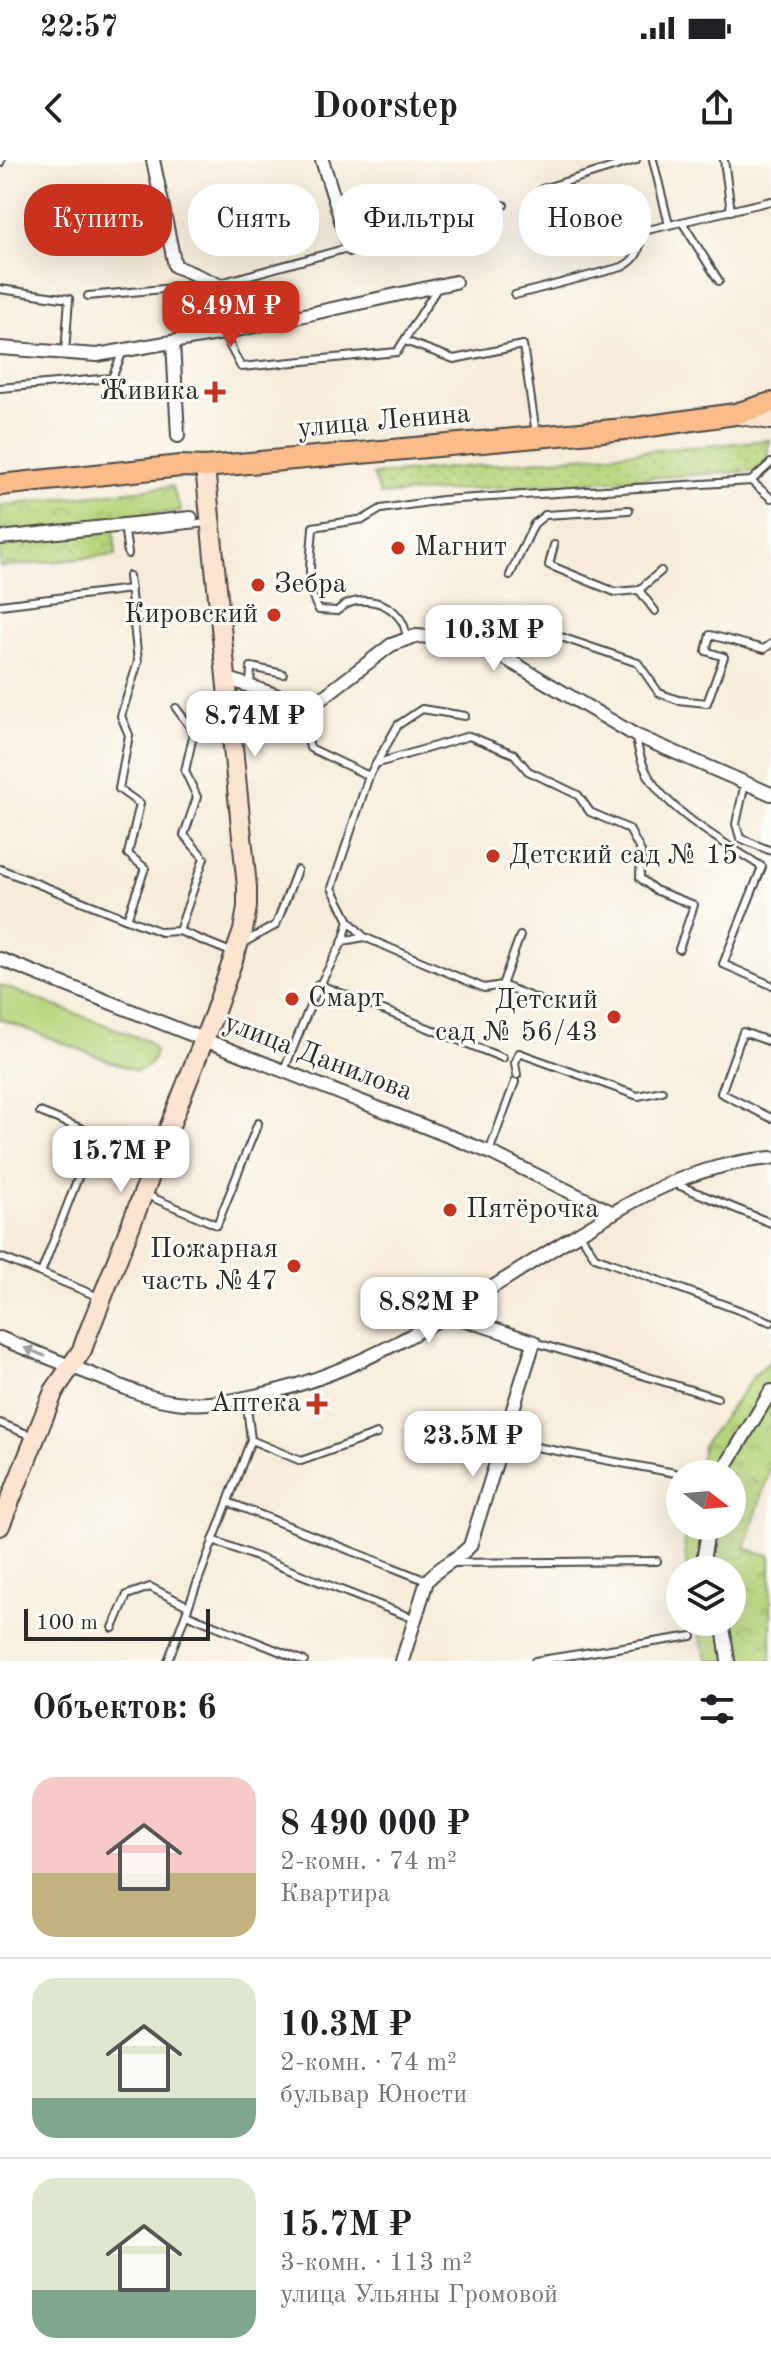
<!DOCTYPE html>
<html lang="ru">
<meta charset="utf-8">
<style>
body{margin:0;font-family:"Old Standard TT",serif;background:#f2f2f2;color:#202124;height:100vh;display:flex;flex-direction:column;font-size:30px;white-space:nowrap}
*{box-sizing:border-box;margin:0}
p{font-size:26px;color:#757577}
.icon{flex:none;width:44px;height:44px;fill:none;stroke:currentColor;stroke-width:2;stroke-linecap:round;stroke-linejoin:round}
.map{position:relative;height:1501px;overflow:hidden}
.drawer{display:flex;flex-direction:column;background:#fff;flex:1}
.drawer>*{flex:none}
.guide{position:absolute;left:24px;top:24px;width:724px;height:72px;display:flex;gap:16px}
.needle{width:52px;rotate:106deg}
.fabs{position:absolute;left:666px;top:1300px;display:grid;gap:16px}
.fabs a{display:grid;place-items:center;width:80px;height:80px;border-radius:50%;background:#fff;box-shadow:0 8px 32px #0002;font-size:40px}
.scale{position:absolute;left:24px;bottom:20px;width:186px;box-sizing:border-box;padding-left:8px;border:4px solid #2b2b2b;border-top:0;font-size:22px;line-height:28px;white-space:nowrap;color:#2b2b2b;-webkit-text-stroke:6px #fdfcf7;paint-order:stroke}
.price{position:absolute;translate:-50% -68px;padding:0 18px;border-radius:16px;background:#fff;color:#222;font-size:26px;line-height:52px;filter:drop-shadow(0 2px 4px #0008)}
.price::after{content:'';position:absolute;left:50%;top:48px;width:24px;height:18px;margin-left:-12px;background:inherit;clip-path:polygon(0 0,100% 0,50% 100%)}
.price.on{background:#c8321e;color:#fff}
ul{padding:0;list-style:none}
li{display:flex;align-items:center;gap:24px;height:200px;padding:0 32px}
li+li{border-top:2px solid #e0e0e0}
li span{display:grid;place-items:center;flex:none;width:224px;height:160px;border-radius:24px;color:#555}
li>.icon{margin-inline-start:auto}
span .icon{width:96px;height:96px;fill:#fffc;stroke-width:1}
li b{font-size:34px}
h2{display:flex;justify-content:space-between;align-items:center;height:96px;padding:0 32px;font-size:34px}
.pill{padding:0 28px;border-radius:32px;background:#fff;box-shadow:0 8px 32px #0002;font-size:28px;line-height:72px}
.pill.on{background:#c8321e;color:#fff}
.status{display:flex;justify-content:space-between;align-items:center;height:56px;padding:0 40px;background:#fff;direction:ltr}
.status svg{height:22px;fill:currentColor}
header{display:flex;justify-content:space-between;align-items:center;height:104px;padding:0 32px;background:#fff;font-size:36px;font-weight:700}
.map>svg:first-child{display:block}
.grass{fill:url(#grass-dots);stroke:#708053;stroke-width:2}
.park{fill:url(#park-crowns);stroke:#708053;stroke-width:2}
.garden{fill:#b5d47b;stroke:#708053;stroke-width:2}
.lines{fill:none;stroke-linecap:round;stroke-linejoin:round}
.lane-casing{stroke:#4a4845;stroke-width:10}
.street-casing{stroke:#4a4845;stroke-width:16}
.secondary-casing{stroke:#4a4845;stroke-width:22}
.primary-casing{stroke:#4a4845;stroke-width:24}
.lane{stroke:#fff;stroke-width:6}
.street{stroke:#fff;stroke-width:12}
.secondary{stroke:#fde4d0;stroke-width:18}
.primary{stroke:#f9bc8a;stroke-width:20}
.oneway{fill:#a0a0a0}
.poi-dot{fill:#c8321e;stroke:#fdfcf7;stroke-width:3}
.labels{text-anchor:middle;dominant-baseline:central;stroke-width:6;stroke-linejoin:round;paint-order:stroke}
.poi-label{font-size:28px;fill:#2b2b2b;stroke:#fdfcf7;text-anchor:end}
.street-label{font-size:28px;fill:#2b2b2b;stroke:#fdfcf7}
</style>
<div class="status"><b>22:57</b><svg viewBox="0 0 49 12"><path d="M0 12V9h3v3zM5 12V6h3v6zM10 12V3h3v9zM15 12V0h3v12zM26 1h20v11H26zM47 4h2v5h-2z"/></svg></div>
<header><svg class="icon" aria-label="back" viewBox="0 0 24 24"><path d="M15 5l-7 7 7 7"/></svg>Doorstep<svg class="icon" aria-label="share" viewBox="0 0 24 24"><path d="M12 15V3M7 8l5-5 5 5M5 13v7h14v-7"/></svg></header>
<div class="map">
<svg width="771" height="1501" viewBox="0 0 771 1501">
<defs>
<pattern id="grass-dots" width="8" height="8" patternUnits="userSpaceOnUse" patternTransform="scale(2)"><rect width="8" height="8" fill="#b5d47b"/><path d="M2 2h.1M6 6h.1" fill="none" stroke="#9cb66a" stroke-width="1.8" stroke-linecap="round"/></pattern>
<pattern id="park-crowns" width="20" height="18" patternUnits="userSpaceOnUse" patternTransform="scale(2)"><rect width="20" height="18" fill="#b5d47b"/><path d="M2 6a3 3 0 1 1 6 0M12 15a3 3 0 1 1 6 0" fill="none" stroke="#9cb66a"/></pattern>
</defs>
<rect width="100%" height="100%" fill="#fdfcf7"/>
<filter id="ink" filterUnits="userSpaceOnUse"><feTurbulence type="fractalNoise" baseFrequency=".0125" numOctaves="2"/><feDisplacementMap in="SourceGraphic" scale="16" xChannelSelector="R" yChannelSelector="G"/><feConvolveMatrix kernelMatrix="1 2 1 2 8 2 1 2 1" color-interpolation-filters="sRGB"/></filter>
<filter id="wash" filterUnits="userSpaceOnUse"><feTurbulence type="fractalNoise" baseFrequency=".006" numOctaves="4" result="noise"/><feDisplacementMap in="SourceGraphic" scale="32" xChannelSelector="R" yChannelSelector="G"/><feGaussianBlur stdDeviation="1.8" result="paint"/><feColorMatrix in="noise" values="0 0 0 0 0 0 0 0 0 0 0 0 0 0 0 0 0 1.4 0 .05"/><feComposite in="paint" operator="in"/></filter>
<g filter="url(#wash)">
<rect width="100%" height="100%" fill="#f7ecd9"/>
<!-- grass -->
<polygon class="grass" points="769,280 766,310 380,335 373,315"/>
<!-- park -->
<g class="park">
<polygon points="172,326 181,351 113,359 116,395 0,407 0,346"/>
<polygon points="771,1200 771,1305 745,1388 771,1396 771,1501 708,1501 695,1462 732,1462 732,1410 687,1410 684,1380 687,1366 732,1366 732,1314 698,1314 703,1285 755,1215"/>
</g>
<!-- garden -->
<path class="garden" d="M0,825l148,56 7,10c-2,13 -7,17 -19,20l-136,-52z"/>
</g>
<g filter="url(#ink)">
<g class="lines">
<!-- lane casing -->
<g class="lane-casing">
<g id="lane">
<polyline points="653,0 669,65"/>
<polyline points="724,0 731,51"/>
<polyline points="0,3 1,0"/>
<polyline points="542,29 636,0"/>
<polyline points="409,37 415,70"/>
<polyline points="682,62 719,121"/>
<polyline points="564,89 639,72"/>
<polyline points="0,129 69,139 65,193"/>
<path d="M515,135l107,-28c16,-8 20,-19 17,-35l132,-31"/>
<polyline points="88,136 217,124 504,45"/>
<polyline points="223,173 241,207 397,192 438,127"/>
<polyline points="405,181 454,199 523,185 536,274"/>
<polyline points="0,228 112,218 123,191"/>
<polyline points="751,321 771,338"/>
<polyline points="554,385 549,405 615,432 639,430"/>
<polyline points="128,394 125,372 207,363"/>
<polyline points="510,415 534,364 545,355 629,350"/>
<polyline points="129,416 138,502 121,556 129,575 119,629 140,644 128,694 145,708 127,759 161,772 179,771"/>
<polyline points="0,445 131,429"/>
<polyline points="655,451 639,430 661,411"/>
<polyline points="430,473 456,467 558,476 638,503 659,533 678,540 707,543 724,497 706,491 710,475 764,489 771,484"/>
<path d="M407,479c-1,-6 -2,-14 -6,-19 -14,-21 -47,-26 -64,-9l-18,-1c-15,-23 -7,-58 -6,-83l51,-8 17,-10 61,-9 309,-19 20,-18"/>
<polyline points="250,526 251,507 283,514"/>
<polyline points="307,546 304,561 310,588 369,616"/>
<polyline points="176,548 194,572 185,611 197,637 184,675 204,698 179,771 231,792"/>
<path d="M635,575c3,12 5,25 11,36 18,39 81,73 116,96l-39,97 48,21"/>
<polyline points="378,603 469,576 514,594 528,611 578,635 590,652 629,669 641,692 640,718 655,730 694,745 679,789"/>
<polyline points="745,623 736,664 740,678 771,691"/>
<polyline points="0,709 127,759"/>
<polyline points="349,761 364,777 484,828 502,825 520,776"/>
<polyline points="343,781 364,777"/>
<polyline points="241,784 276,765 297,710"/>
<polyline points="318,824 503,898"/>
<polyline points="502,825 544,842"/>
<polyline points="313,838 343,781 349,761 332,728 369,616 398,565 422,549 465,556"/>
<polyline points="771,882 743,872 721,933 771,958"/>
<polyline points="284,910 311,844"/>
<polyline points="517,915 515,903 519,893 638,936 662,931"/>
<polyline points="40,952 95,974 41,1113 99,1137"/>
<polyline points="489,992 515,922"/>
<polyline points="673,1023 771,1063"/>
<polyline points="144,1034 217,1065 258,963"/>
<polyline points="579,1073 595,1097 771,1162"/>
<polyline points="0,1097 41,1113"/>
<polyline points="534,1182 717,1238"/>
<polyline points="0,1263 32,1276"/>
<polyline points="251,1280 301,1301 377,1274"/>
<polyline points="504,1281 675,1313"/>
<polyline points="228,1342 427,1421"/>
<polyline points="213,1380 415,1459"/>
<polyline points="452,1403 657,1401"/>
<polyline points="186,1454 304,1501"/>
<polyline points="113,1468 127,1435 150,1427 188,1446"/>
<polyline points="168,1501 251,1280 246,1238"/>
<polyline points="535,1501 692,1476"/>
</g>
</g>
<!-- street casing -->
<g class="street-casing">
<g id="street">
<polyline points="153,0 175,106 217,124"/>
<polyline points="322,0 350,89"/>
<polyline points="173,182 178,276"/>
<polyline points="0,188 97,195 223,173 455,122"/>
<polyline points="0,378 191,358"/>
<polyline points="226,518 307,546 313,545 391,485 415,476 464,479 498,494 635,575 771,634"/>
<polyline points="0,799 489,992 613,1053"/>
<path d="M0,1178c34,14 67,27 101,40 24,10 49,21 75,24 31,5 66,-3 96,-10 107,-26 201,-94 294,-151 69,-42 123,-76 205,-83"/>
<polyline points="721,1314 771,1231"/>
<polyline points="705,1410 704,1395 709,1366"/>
<polyline points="719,1462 724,1473 728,1501"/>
<path d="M402,1501l25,-80c12,-15 30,-21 43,-35l64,-204 -87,-28"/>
</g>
</g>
<!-- secondary casing -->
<g class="secondary-casing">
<g id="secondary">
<polyline points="735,254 771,260"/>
<polyline points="0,1366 54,1231 82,1190 87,1176 214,854 243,771 247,747 247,727 205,307"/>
</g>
</g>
<!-- primary casing -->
<g class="primary-casing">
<polyline id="primary" points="0,325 181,306 205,307 636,268 735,254 771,243"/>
</g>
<!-- lane -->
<use href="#lane" class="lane"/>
<!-- street -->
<use href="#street" class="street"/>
<!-- secondary -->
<use href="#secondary" class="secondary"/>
<!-- primary -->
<use href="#primary" class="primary"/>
</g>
<!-- one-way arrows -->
<defs><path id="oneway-solid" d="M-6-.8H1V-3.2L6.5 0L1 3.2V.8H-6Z" transform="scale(2)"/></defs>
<use class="oneway" href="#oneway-solid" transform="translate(35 1192) rotate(-158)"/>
</g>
<!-- markers -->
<g class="poi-dot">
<path d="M211 220h8v8h8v8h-8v8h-8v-8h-8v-8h8z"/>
<circle cx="398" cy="388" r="8"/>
<circle cx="258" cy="425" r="8"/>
<circle cx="274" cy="455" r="8"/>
<circle cx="493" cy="696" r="8"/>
<circle cx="292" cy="839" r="8"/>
<circle cx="614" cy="857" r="8"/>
<circle cx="450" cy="1050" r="8"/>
<circle cx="294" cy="1106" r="8"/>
<path d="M313 1232h8v8h8v8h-8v8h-8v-8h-8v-8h8z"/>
</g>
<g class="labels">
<!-- poi labels -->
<g class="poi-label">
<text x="199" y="232">Живика</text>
<text x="414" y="388" text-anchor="start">Магнит</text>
<text x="274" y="425" text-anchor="start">Зебра</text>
<text x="258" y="455">Кировский</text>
<text x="509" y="696" text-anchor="start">Детский сад № 15</text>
<text x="308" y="839" text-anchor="start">Смарт</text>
<text x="598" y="841">Детский<tspan x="598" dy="32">сад № 56/43</tspan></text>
<text x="466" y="1050" text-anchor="start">Пятёрочка</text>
<text x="278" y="1090">Пожарная<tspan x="278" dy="32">часть №47</tspan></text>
<text x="301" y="1244">Аптека</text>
</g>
<!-- street labels -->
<g class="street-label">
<text transform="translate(384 262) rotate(-5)">улица Ленина</text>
<text transform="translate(318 898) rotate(21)">улица Данилова</text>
</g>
</g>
</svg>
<div class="fabs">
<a><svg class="needle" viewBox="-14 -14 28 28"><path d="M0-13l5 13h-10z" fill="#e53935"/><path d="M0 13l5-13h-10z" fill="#757577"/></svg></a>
<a><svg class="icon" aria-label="layers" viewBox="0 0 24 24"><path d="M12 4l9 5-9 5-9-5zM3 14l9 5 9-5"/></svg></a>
</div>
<div class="scale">100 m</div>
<b class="price on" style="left:231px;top:189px">8.49M ₽</b>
<b class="price" style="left:494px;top:513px">10.3M ₽</b>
<b class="price" style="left:255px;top:599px">8.74M ₽</b>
<b class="price" style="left:121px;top:1034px">15.7M ₽</b>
<b class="price" style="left:429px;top:1185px">8.82M ₽</b>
<b class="price" style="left:473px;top:1319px">23.5M ₽</b>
<div class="guide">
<a class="pill on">Купить</a>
<a class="pill">Снять</a>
<a class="pill">Фильтры</a>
<a class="pill">Новое</a>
</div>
</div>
<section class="drawer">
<h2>Объектов: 6<svg class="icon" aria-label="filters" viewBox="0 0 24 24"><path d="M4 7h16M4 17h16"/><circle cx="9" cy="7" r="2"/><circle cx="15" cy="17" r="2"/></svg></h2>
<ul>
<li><span style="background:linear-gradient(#f6c9c9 60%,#c2b280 0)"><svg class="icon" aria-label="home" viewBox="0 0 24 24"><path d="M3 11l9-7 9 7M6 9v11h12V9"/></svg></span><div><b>8 490 000 ₽</b><p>2-комн. · 74 m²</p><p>Квартира</p></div></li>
<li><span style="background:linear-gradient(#dfe7d0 75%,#7fa58c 0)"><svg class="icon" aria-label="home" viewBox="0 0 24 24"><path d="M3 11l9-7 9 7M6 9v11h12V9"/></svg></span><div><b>10.3M ₽</b><p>2-комн. · 74 m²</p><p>бульвар Юности</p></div></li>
<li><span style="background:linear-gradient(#dfe7d0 70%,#7fa58c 0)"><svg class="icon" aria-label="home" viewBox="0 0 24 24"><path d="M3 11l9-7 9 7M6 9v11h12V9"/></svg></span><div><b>15.7M ₽</b><p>3-комн. · 113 m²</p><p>улица Ульяны Громовой</p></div></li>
</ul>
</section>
